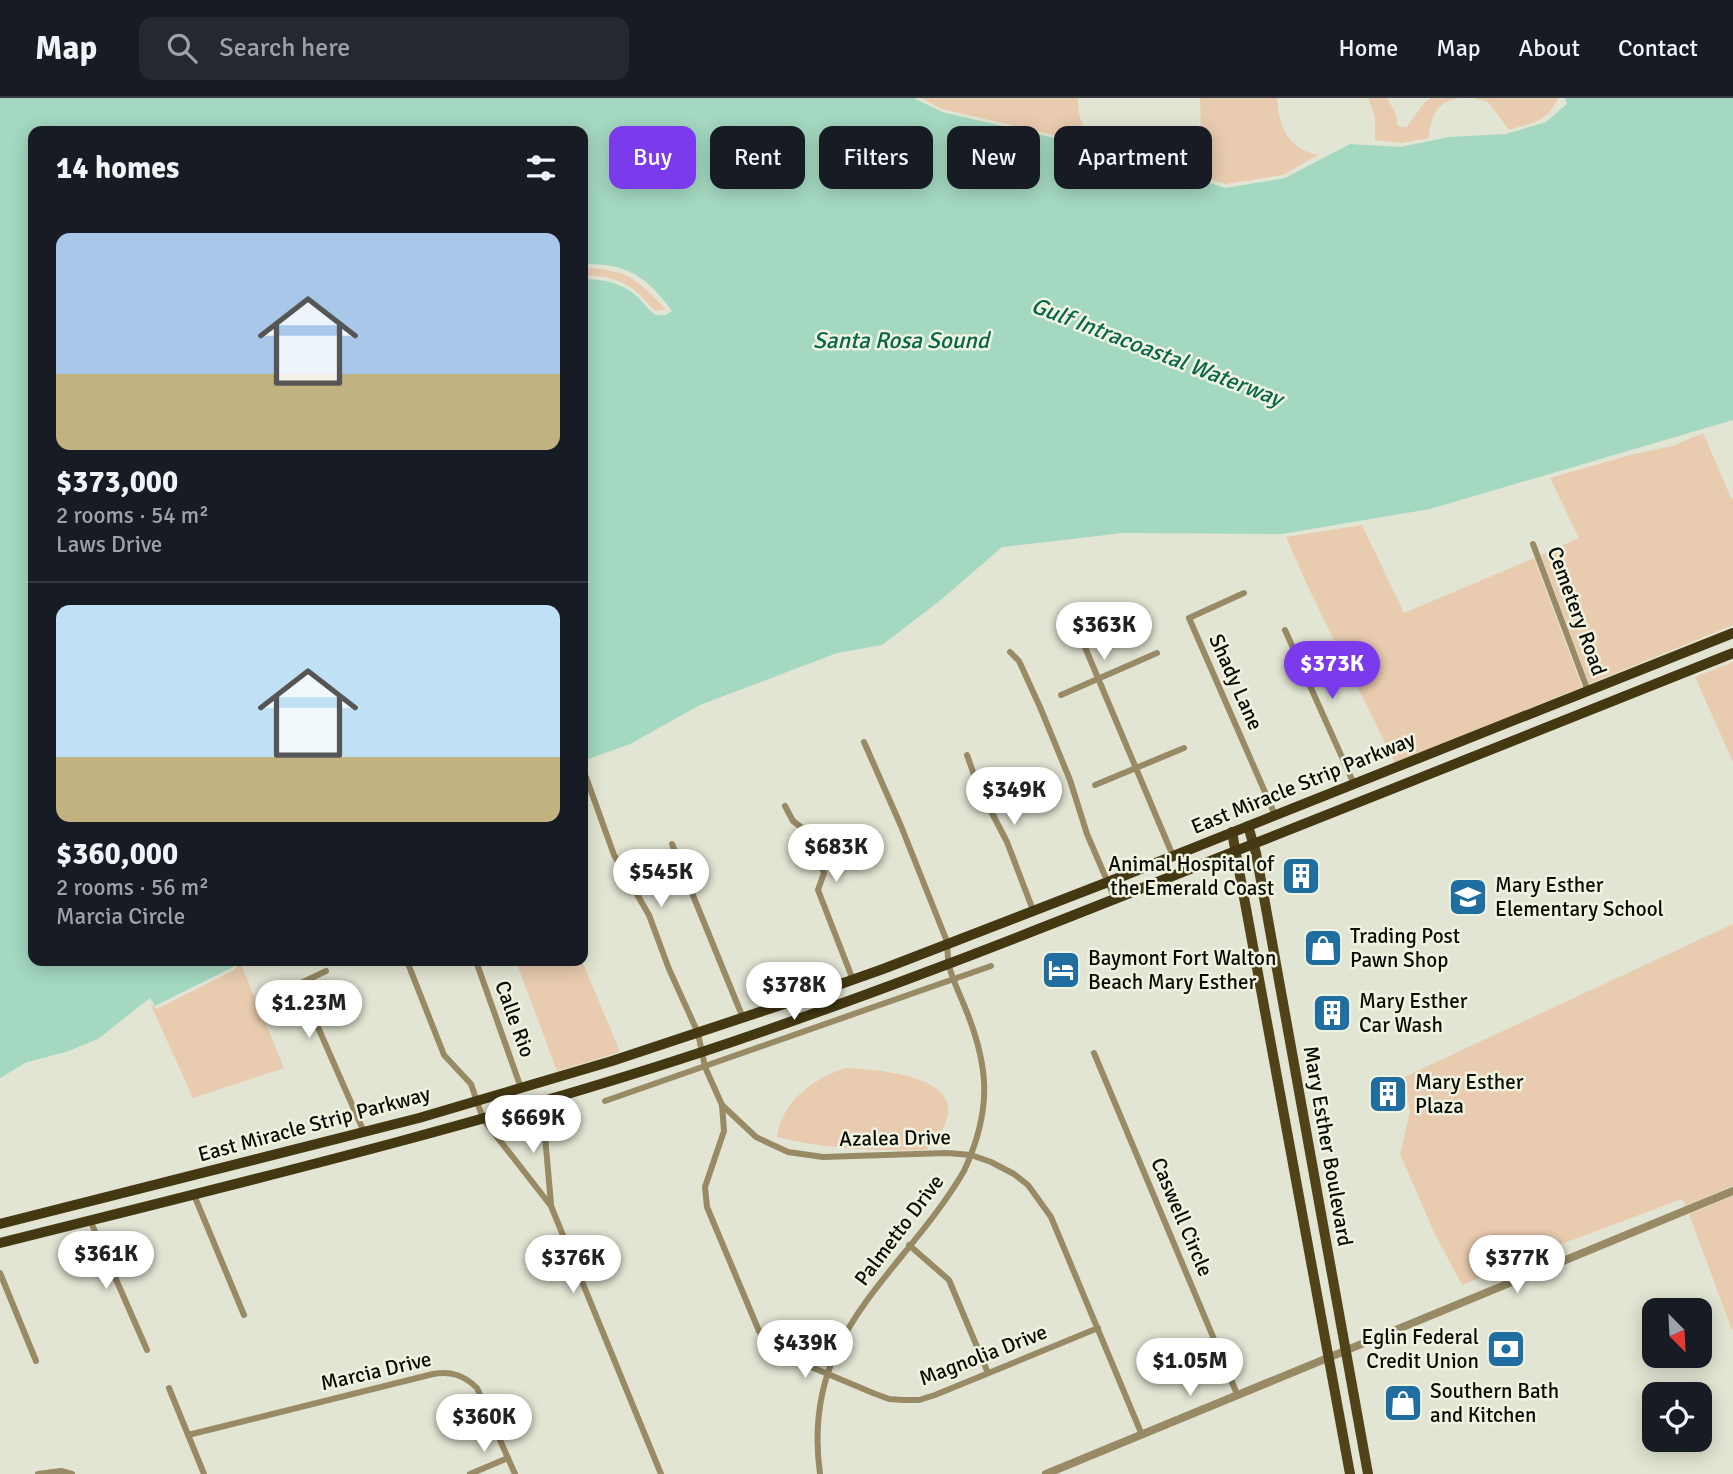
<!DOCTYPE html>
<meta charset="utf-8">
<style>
body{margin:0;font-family:Signika,sans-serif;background:#242831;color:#f1f3f6;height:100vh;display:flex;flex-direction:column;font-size:26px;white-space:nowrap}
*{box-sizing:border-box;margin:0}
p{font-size:23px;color:#9ea1a6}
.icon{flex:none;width:38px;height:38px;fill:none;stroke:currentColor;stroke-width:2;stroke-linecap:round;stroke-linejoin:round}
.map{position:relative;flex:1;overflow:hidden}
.panel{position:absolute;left:28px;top:28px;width:560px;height:840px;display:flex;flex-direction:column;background:#171b24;border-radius:14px;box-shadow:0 4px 18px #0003}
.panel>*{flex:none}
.guide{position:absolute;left:609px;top:28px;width:665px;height:63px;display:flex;gap:14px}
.needle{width:46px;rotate:156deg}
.fabs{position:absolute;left:1642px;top:1200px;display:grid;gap:14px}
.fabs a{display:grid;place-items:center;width:70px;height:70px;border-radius:14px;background:#171b24;box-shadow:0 4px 18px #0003;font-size:35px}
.price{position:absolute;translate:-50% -60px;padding:0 16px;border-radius:24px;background:#fff;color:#222;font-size:23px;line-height:46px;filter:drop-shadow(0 2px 4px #0008)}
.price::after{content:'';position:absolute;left:50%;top:42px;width:21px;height:16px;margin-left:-10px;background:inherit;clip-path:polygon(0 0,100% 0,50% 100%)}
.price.active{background:#7c3aed;color:#fff}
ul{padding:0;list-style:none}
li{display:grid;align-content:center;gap:14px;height:371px;padding:0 28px}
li+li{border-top:2px solid #363941}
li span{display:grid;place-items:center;height:217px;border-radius:14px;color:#555}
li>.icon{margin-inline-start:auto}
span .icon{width:126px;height:126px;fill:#fffc;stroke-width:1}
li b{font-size:30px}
h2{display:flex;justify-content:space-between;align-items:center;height:84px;padding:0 28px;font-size:30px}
.tag{padding:0 24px;border-radius:14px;background:#171b24;box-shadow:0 4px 18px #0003;font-size:24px;line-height:63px}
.tag.active{background:#7c3aed;color:#fff}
header{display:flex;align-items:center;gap:42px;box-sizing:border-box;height:98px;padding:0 35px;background:#171b24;border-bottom:2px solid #363941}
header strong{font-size:33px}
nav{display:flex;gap:38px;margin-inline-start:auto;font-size:24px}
.search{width:490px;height:63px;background:#242831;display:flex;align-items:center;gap:18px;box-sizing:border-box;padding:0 24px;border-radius:14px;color:#9ea1a6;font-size:26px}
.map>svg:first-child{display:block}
.green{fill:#e9cbaf}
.water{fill:#a4d8c1}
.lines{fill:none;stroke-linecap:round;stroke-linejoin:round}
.minor{stroke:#988a65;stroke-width:6}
.tertiary{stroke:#988a65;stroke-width:8}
.primary{stroke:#514319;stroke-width:10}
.trunk{stroke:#443812;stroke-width:10}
.labels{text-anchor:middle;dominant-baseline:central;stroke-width:5;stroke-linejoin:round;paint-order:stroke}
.street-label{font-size:21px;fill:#0b0c07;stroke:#eff3e0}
.poi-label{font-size:21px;fill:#0b0c07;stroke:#eff3e0;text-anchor:start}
.water-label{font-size:23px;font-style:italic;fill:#05664a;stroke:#eff3e0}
</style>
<header>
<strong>Map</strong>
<div class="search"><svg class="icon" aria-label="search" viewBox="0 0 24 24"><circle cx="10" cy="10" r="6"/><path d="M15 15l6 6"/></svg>Search here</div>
<nav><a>Home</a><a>Map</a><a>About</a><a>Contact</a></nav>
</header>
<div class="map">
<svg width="1733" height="1376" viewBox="0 0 1733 1376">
<rect width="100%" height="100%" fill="#e2e5d3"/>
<!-- green -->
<g class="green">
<path d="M921,0h157c-1,18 6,31 15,46l-151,-35z"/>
<path d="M1200,0h77c2,29 11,51 41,57l-35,20 -58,9 -44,-15 14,-18 6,-20z"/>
<path d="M1368,0h19l9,16 1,10 3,3h7l17,-24 7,-5h31c-24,2 -32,17 -33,40l-27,5 -27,-3v-24z"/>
<path d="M1473,0h85c-10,24 -26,25 -49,32l-21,-28z"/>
<path d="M583,170c47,2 51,10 83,41l-10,2c-6,-4 -10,-10 -16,-16 -16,-16 -36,-20 -57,-19z"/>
<polygon points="1703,335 1731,400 1733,400 1733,527 1589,586 1541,457 1579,440 1550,380 1634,356 1673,348"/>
<polygon points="1362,427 1404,515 1534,460 1582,589 1395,665 1309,491 1286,439"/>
<polygon points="1733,564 1733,664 1695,579"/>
<polygon points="1733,826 1733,1088 1685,1108 1682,1101 1559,1147 1462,1187 1434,1134 1400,1056 1410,1014 1404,979"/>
<polygon points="516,863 582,863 620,954 557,973"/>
<polygon points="240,864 284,970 193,1000 150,905 157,911 234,872"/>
<path d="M845,970c49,2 147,13 81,82 -50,1 -101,-1 -149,-13 5,-36 36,-58 68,-69z"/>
<polygon points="1733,1098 1733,1231 1732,1232 1689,1116"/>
</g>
<!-- water -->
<path class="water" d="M0,0h914l28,14 182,42 101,34 60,-10 65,-34 50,3 49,-10 57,-3 40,-12 21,-18 -2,-6h168v322l-303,89 -148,25 -159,-1 -121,14 -60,52 -60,46 -45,8 -137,52 -70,39 -47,17v-482c21,0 41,4 57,20 5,6 9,12 16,16h10l6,-4c-25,-35 -46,-48 -89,-47v-133h-550v830h203l-3,6 -78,39 -5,-8 -52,41 -32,13 -39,10 -27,16z"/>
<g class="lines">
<!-- minor -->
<g class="minor">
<polyline points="1533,446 1588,593"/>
<polyline points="1244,495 1189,520 1275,717"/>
<polyline points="1285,532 1354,686"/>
<polyline points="1079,535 1173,758"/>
<polyline points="1010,554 1019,563 1040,609 1070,682 1087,736 1115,801"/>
<polyline points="1061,597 1157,555"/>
<polyline points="967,657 978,688 1007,744 1033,812"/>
<polyline points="586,679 614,757 649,817 669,871 698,935 705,969 722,1007 756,1039 788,1054 823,1059 947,1055 971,1057 991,1064 1014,1076 1028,1087 1051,1119 1142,1337"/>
<polyline points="1095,687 1184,650"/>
<polyline points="785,708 793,723 806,733 812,744 824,775 818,792 853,882"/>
<polyline points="672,746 743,920"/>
<polyline points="407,863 444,957 471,986 483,1021 551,1108 661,1376"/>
<polyline points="476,863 521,990"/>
<polyline points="326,873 299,886 364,1034"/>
<polyline points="1094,955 1237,1296"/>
<polyline points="605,1003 991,868"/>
<polyline points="542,1004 551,1106"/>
<polyline points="722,1007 724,1033 705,1089 707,1109 759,1233 768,1246 785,1258 873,1295 889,1301 903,1302 919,1302 935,1297 1098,1230"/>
<polyline points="194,1097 244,1217"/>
<polyline points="90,1122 147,1252"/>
<polyline points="909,1147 949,1182 988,1275"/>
<polyline points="0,1175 36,1263"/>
<polyline points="169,1290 204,1376"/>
<path d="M188,1337l245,-61c18,-3 31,1 44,14l38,86"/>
<polyline points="38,1376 61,1373 72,1376"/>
<polyline points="470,1376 508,1360"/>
<path d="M820,1376c-20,-143 81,-196 144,-303 28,-61 26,-104 0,-166 -8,-20 -19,-39 -16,-61l-47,-118 -37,-84"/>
</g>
<!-- tertiary -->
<polyline class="tertiary" points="1046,1376 1733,1093"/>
<!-- primary -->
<g class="primary">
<polyline points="1248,728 1256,755 1368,1376"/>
<polyline points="1232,734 1350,1376"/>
</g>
<!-- trunk -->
<g class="trunk">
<polyline points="0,1126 419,1020 612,963 790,904 883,871 1108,784 1733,535"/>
<path d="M0,1145c235,-59 471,-115 702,-191 163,-54 323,-117 483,-181 183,-72 365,-145 548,-218"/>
</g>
</g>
<!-- icons -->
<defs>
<g id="building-square" transform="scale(2.0125)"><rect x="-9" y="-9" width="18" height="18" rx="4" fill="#206da0" stroke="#eff3e0"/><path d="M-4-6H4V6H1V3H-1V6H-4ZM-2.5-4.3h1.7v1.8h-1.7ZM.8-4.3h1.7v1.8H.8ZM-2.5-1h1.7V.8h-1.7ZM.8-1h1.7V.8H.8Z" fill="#fff"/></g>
<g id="school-square" transform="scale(2.0125)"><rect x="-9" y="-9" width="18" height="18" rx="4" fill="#206da0" stroke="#eff3e0"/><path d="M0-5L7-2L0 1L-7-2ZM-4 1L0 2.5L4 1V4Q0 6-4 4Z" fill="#fff"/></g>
<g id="shop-square" transform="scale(2.0125)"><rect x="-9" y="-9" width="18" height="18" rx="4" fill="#206da0" stroke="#eff3e0"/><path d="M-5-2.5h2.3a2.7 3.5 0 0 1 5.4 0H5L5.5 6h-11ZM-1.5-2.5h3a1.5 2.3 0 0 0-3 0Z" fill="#fff"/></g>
<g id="hotel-square" transform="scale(2.0125)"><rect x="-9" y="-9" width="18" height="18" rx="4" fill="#206da0" stroke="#eff3e0"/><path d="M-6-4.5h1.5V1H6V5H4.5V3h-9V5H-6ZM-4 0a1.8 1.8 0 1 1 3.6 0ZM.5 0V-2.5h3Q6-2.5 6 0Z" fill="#fff"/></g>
<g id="bank-square" transform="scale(2.0125)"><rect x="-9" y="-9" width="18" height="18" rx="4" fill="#206da0" stroke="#eff3e0"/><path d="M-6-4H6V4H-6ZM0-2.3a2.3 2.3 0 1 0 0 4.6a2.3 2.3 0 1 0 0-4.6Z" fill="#fff"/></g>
</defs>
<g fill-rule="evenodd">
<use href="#building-square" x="1301" y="778"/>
<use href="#school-square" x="1468" y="799"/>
<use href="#shop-square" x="1323" y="850"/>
<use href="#hotel-square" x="1061" y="872"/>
<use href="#building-square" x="1332" y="915"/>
<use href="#building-square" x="1388" y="996"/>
<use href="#bank-square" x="1506" y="1251"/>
<use href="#shop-square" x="1403" y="1305"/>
</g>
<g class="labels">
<!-- street labels -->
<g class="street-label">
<text transform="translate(1577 513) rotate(70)">Cemetery Road</text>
<text transform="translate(1236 584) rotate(66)">Shady Lane</text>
<text transform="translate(1303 685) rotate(-22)">East Miracle Strip Parkway</text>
<text transform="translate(515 921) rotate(70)">Calle Rio</text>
<text transform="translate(314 1026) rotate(-15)">East Miracle Strip Parkway</text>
<text transform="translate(895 1040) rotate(-1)">Azalea Drive</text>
<text transform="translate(1328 1048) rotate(80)">Mary Esther Boulevard</text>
<text transform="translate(1182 1119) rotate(67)">Caswell Circle</text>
<text transform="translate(899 1132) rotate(-53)">Palmetto Drive</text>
<text transform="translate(983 1257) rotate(-21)">Magnolia Drive</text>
<text transform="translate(376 1273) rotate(-13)">Marcia Drive</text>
</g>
<!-- poi labels -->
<g class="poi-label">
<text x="1274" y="766" text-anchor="end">Animal Hospital of<tspan x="1274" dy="24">the Emerald Coast</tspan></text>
<text x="1495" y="787">Mary Esther<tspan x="1495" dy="24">Elementary School</tspan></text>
<text x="1350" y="838">Trading Post<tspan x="1350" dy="24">Pawn Shop</tspan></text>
<text x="1088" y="860">Baymont Fort Walton<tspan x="1088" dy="24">Beach Mary Esther</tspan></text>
<text x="1359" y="903">Mary Esther<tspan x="1359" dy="24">Car Wash</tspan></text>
<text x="1415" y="984">Mary Esther<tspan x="1415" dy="24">Plaza</tspan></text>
<text x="1479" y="1239" text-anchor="end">Eglin Federal<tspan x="1479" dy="24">Credit Union</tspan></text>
<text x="1430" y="1293">Southern Bath<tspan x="1430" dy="24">and Kitchen</tspan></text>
</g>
<!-- water labels -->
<g class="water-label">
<text x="901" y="242">Santa Rosa Sound</text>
<text transform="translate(1157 254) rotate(21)">Gulf Intracoastal Waterway</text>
</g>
</g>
</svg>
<div class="fabs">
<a><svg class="needle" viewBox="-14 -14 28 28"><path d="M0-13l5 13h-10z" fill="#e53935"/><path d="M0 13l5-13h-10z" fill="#9ea1a6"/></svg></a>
<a><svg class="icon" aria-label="locate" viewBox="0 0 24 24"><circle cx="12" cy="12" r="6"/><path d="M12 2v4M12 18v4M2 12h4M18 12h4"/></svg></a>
</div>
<b class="price" style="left:1104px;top:564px">$363K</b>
<b class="price active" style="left:1332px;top:603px">$373K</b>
<b class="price" style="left:1014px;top:729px">$349K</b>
<b class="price" style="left:836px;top:786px">$683K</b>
<b class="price" style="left:661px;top:811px">$545K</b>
<b class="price" style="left:794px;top:924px">$378K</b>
<b class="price" style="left:309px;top:942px">$1.23M</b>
<b class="price" style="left:533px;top:1057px">$669K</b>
<b class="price" style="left:106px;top:1193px">$361K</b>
<b class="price" style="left:573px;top:1197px">$376K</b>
<b class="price" style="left:1517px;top:1197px">$377K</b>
<b class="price" style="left:805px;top:1282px">$439K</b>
<b class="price" style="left:1190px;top:1300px">$1.05M</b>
<b class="price" style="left:484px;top:1356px">$360K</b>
<div class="guide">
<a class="tag active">Buy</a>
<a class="tag">Rent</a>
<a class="tag">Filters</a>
<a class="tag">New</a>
<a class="tag">Apartment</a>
</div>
<section class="panel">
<h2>14 homes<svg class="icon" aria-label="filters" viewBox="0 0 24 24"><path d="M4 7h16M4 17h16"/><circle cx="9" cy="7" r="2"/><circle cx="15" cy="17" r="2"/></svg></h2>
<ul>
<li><span style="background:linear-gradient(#a9c7e8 65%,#c2b280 0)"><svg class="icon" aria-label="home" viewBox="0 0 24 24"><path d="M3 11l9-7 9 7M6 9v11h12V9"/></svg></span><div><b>$373,000</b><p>2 rooms · 54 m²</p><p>Laws Drive</p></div></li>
<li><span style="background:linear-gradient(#bfe0f5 70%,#c2b280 0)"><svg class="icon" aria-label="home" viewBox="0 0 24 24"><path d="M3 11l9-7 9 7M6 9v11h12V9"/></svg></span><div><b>$360,000</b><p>2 rooms · 56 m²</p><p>Marcia Circle</p></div></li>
</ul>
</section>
</div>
